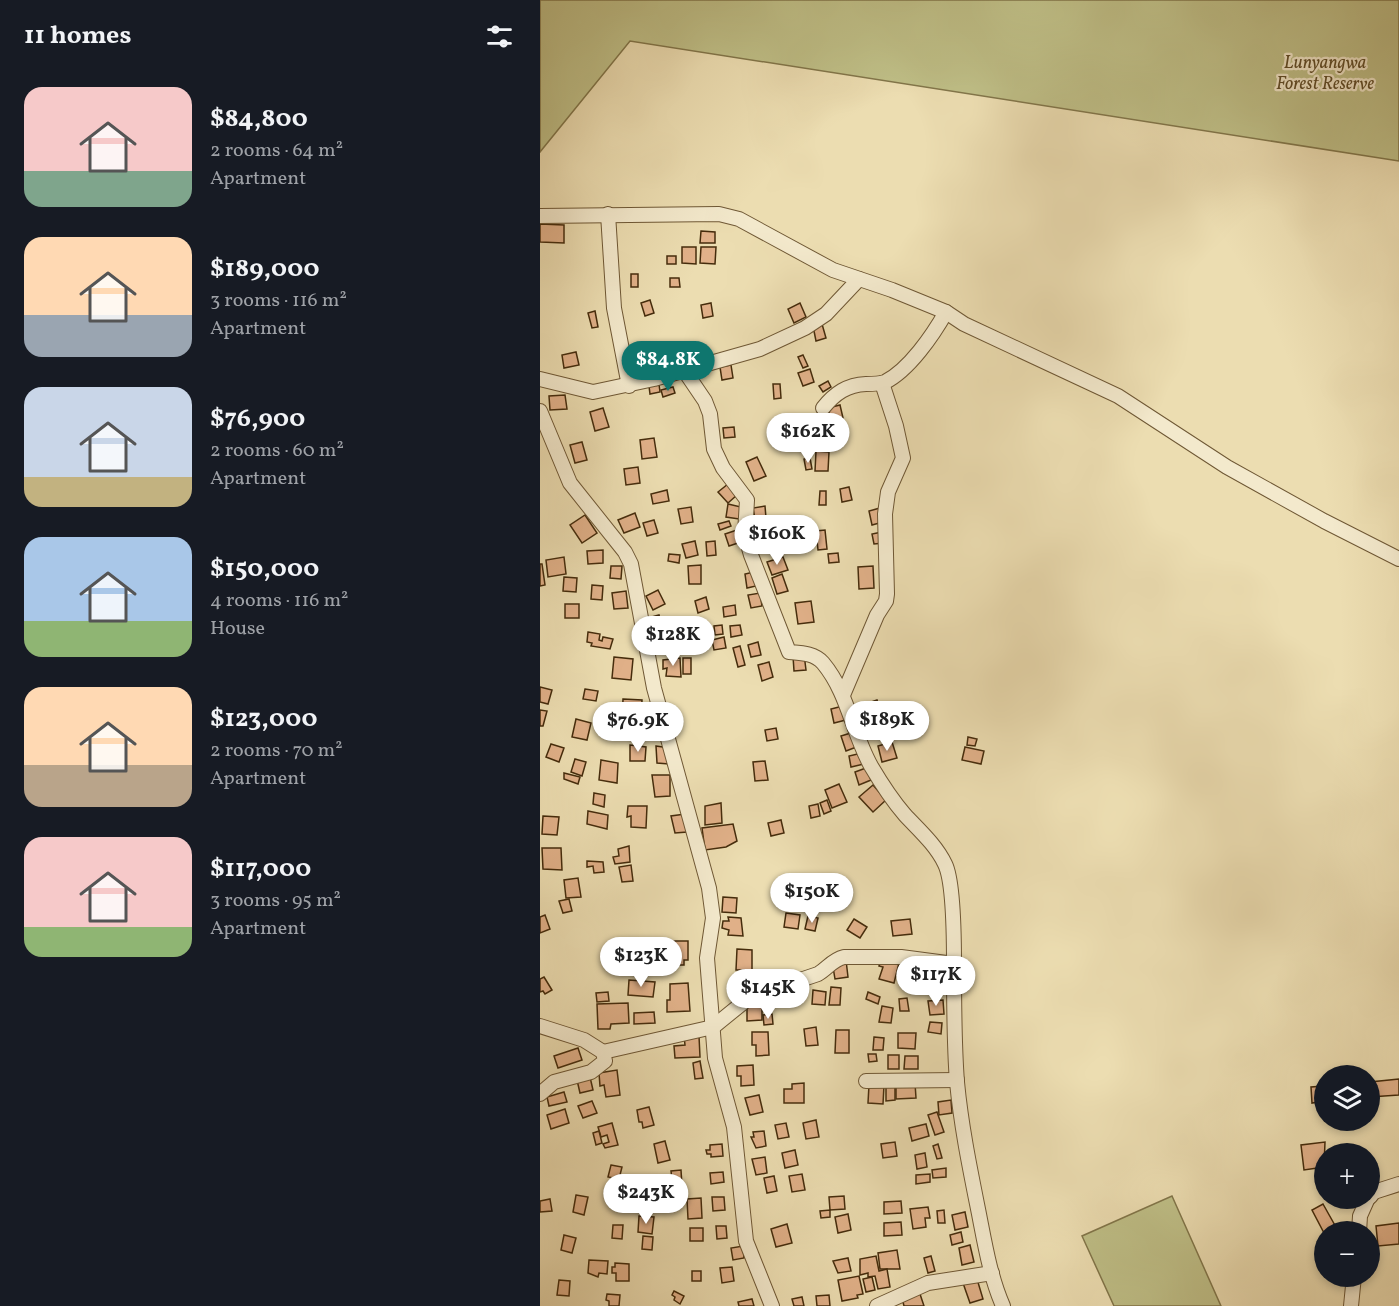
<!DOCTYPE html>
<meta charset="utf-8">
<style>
body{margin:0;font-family:Vollkorn,serif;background:#242831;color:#f1f3f6;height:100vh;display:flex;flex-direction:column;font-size:22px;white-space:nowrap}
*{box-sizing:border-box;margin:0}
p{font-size:20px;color:#9ea1a6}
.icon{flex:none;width:33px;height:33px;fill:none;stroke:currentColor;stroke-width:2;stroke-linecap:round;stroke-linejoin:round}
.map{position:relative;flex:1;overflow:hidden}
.details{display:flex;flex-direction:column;background:#171b24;width:540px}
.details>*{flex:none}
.controls{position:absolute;left:774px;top:1065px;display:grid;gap:12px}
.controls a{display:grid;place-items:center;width:66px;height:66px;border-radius:50%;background:#171b24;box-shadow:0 3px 9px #0003;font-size:30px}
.price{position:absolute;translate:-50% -51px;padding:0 14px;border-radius:21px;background:#fff;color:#222;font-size:20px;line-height:39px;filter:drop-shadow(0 2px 3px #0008)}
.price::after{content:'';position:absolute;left:50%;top:36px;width:18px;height:14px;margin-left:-9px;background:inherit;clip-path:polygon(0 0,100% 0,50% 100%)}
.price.selected{background:#0f766e;color:#fff}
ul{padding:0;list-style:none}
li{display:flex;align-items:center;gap:18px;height:150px;padding:0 24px}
li span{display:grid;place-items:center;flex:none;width:168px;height:120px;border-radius:18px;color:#555}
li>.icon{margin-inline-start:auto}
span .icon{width:72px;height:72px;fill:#fffc;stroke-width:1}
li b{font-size:26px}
h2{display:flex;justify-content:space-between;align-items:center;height:72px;padding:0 24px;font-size:26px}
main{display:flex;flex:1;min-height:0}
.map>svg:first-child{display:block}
.green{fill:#bfbf87;stroke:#82764a;stroke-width:1.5}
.building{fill:#e1b189;stroke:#452c0c;stroke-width:1.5}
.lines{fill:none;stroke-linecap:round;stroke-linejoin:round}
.minor-casing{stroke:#6f5835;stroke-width:16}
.minor{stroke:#f3e9cc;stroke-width:14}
.labels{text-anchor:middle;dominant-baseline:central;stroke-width:4.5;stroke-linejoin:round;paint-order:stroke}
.park-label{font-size:18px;font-style:italic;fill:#5d4925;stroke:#f3e9cc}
</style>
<main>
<section class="details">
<h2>11 homes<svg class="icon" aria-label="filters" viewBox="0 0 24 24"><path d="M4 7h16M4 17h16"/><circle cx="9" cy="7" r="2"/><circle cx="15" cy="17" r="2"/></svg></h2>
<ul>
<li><span style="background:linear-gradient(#f6c9c9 70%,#7fa58c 0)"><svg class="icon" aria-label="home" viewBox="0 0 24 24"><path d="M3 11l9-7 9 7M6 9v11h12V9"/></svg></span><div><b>$84,800</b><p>2 rooms · 64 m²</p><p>Apartment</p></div></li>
<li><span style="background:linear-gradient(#ffd9b3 65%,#9aa5b1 0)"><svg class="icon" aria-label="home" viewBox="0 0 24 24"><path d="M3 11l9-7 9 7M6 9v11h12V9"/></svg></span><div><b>$189,000</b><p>3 rooms · 116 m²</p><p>Apartment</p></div></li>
<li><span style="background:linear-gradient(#c9d6e8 75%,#c2b280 0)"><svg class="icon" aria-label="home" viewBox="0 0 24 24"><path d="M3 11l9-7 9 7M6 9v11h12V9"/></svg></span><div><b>$76,900</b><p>2 rooms · 60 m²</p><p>Apartment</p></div></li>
<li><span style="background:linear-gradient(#a9c7e8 70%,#8fb573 0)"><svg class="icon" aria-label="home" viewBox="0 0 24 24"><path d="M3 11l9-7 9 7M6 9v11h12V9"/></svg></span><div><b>$150,000</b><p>4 rooms · 116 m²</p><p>House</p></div></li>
<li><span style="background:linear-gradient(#ffd9b3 65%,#b9a48a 0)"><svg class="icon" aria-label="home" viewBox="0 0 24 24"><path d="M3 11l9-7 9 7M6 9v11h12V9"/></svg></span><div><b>$123,000</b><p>2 rooms · 70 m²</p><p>Apartment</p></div></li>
<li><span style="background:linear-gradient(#f6c9c9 75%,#8fb573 0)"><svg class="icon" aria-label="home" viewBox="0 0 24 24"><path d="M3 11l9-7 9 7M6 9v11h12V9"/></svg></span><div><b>$117,000</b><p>3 rooms · 95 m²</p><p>Apartment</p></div></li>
</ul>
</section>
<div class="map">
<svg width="859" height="1306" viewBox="0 0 859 1306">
<rect width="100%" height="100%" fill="#ecddb1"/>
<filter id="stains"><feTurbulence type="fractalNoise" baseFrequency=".00333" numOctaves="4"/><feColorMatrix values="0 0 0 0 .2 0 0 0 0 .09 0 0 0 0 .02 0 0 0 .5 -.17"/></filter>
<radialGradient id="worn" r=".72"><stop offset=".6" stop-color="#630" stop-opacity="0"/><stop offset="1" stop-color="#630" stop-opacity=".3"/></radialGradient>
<!-- green -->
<g class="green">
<polygon points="0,0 859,0 859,161 90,41 0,152"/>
<polygon points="632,1196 681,1306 574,1306 542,1236"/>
</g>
<!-- building -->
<g class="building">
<polygon points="0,224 24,225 24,243 0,242"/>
<polygon points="161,231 175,232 175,243 160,243"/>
<polygon points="142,247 156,247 156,264 142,263"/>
<polygon points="161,247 176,247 175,264 160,263"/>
<rect x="127" y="256" width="9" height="8"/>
<rect x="91" y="274" width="7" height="13"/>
<polygon points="130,278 139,278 140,287 130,287"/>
<polygon points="110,300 114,313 105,316 101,303"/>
<polygon points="171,303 173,316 163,318 161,305"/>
<polygon points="260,303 266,317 254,323 248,309"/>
<polygon points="55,311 58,327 52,328 48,313"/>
<polygon points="282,324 286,338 276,341 273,326"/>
<polygon points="36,352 39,365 24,368 22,355"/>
<polygon points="263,355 268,366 263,368 258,357"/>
<polygon points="191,365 193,378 182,380 180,367"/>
<polygon points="270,369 274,382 263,386 258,373"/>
<polygon points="288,381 291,387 283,392 279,386"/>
<polygon points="119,384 120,392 110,394 109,386"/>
<polygon points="233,384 240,384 241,398 234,399"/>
<polygon points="133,387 135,393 123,397 121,390"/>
<polygon points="25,395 27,409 10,410 9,396"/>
<polygon points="300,405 303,418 291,421 288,408"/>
<polygon points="63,408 69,427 55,431 50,412"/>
<polygon points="277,422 279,438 266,439 264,424"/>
<polygon points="194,427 195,437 184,438 183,428"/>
<polygon points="114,438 117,457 102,459 100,440"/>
<polygon points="42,442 47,460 35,463 30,445"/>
<polygon points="276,451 289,452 288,471 275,471"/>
<polygon points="217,457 226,476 214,481 206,462"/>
<polygon points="270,458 272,469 266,470 264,459"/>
<polygon points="98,467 100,483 86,485 84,469"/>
<polygon points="188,484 197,495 188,503 178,492"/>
<polygon points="309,487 312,500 302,502 300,489"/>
<polygon points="127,490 129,501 113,504 111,494"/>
<polygon points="280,491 286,491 286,505 279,505"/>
<polygon points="188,504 201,507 199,519 186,517"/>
<polygon points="225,506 226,518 215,519 213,508"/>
<polygon points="151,507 153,522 141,524 138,509"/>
<polygon points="340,508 343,522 332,525 329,511"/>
<polygon points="95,513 100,527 84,533 78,520"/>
<polygon points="45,515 57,533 42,543 30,525"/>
<polygon points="114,520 118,533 107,536 103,523"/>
<polygon points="189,521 191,526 180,530 178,524"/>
<polygon points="200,529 204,541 189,546 185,534"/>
<polygon points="285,530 287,549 278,550 276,531"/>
<polygon points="342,532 344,543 334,544 332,534"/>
<polygon points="155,541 158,555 146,558 142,544"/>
<polygon points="175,541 176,555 167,556 166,542"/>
<polygon points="63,550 63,563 48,564 47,551"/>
<polygon points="298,553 299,562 289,563 288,554"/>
<polygon points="129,554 140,555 139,563 128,561"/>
<polygon points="24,557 26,574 8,577 6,560"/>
<polygon points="243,557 248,570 232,575 227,562"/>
<polygon points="0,564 2,564 5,585 0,586"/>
<polygon points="161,565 161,584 149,584 148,566"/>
<polygon points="71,566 82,566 81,579 70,578"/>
<polygon points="333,566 334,588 319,589 318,567"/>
<polygon points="214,572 216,586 207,588 205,574"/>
<polygon points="242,574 248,591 237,594 232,578"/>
<polygon points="24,577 37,578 36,592 23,591"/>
<polygon points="52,585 63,586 62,600 51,599"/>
<polygon points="118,590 125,604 113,610 106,596"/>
<polygon points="86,591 88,608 74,609 72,593"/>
<polygon points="220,593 222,606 211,608 208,595"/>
<polygon points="166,597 169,609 158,613 155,601"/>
<polygon points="271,601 274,622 258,624 255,603"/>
<rect x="25" y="604" width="14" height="14"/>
<polygon points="195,605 196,615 184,617 183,607"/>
<polygon points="119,615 122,627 111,630 108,618"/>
<polygon points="182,625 183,634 175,635 174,626"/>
<polygon points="200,625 202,635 191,637 190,626"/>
<polygon points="48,632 60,634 59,640 62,641 63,637 73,639 70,649 51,646 52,643 47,642"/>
<polygon points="119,632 134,632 134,649 116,651 120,642"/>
<polygon points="184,637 186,648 174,650 172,640"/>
<polygon points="218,642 221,655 211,657 208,645"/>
<polygon points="200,646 205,665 198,667 193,648"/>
<polygon points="264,654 266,670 254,671 253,656"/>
<polygon points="74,657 93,659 91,680 72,678"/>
<polygon points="140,658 141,677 126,676 127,668 123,669 123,660"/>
<rect x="143" y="658" width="8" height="16"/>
<polygon points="229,662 233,677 222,681 218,665"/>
<polygon points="0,687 12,690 8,704 0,702"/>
<polygon points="45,689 58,691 56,701 43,699"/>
<polygon points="83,699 102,700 101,726 82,726"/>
<polygon points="337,700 342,716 329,721 323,705"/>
<polygon points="303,706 306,720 294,723 291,709"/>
<polygon points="0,710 7,711 3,726 0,726"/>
<polygon points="36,719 51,723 47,740 32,737"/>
<polygon points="236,728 238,739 227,741 225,730"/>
<polygon points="314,732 319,746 306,751 301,736"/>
<polygon points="428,737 437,739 435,746 427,745"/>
<polygon points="352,742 357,758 342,762 338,746"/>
<polygon points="11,744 24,748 19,762 6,757"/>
<polygon points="90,745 106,747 105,761 90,761"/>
<polygon points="116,746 130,748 129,764 117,763"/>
<polygon points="425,747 444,751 441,764 422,760"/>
<polygon points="322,753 324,764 311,767 309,756"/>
<polygon points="35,759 46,762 42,776 31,772"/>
<polygon points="61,760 78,763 77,783 59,780"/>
<polygon points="225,761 228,780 215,781 213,762"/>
<polygon points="326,768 331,780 319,785 315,772"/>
<polygon points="24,773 40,777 38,784 24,779"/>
<polygon points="112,775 130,775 130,796 115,797"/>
<polygon points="299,784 307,802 292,808 285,790"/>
<polygon points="333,785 346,800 333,812 319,797"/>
<polygon points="54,793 65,795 64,807 53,804"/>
<polygon points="287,800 291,811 284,814 280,803"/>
<polygon points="181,803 182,823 165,825 165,806"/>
<polygon points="278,804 280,816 271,818 269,806"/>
<polygon points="88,806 107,806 106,828 91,827 91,816 87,817"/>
<polygon points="48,811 68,815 67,829 47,824"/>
<polygon points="145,814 147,832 135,833 131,816"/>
<polygon points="3,816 19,817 17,835 2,834"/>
<polygon points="241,820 244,833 231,836 228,823"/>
<polygon points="193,824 197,841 186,847 165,850 162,828"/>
<polygon points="89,846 90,862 75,864 73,857 79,856 78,849"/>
<polygon points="2,848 21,848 22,870 3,869"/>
<polygon points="47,861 63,862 64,872 54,873 53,866 47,867"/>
<polygon points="91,865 93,881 82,882 79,867"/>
<polygon points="38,878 41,897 26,898 24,880"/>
<polygon points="183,897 197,898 196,913 182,912"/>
<polygon points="29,899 32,911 23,913 19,901"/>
<polygon points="246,913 260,915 258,929 244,927"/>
<polygon points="5,915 10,929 0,933 0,917"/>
<polygon points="268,916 278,918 275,931 265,929"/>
<polygon points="188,917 201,918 203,936 188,935 189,930 182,928 183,921 189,921"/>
<polygon points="314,919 327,927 320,938 307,930"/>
<polygon points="370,919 372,934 353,936 351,921"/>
<polygon points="127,941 148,941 148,960 144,960 144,965 127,965"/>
<polygon points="197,949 212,950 212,970 196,970"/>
<polygon points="342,958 359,963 354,983 339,979 343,967 339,966"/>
<polygon points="306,960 308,977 295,979 292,961"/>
<polygon points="396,969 407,970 406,986 394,984"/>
<polygon points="4,977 12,990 5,994 3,991 0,992 0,979"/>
<polygon points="89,980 115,982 113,997 88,995"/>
<polygon points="148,983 150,1011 127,1012 127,1000 130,1000 130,984"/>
<polygon points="291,987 301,988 300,1005 289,1005"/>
<polygon points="273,990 286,992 285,1005 272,1004"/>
<polygon points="68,992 69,1001 57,1002 56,993"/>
<polygon points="328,992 340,997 338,1004 326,999"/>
<polygon points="367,998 369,1011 360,1011 359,999"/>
<polygon points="207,999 222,999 222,1020 207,1021"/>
<polygon points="403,1000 404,1014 390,1015 388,1001"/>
<polygon points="88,1003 89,1023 71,1024 70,1029 58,1029 57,1004"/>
<polygon points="342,1006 353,1008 351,1023 339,1022"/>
<polygon points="114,1012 115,1023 94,1024 94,1013"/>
<polygon points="232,1014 233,1024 224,1025 223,1015"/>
<polygon points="390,1022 402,1023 401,1034 388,1032"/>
<polygon points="276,1027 278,1045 266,1046 264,1029"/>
<polygon points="296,1030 309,1030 309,1053 295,1053"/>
<polygon points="212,1032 228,1032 229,1055 216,1056 216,1045 212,1045"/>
<polygon points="358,1033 376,1033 375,1049 358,1048"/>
<polygon points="144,1036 159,1036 160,1057 135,1058 134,1046 145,1045"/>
<polygon points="334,1037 344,1038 343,1050 333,1050"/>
<polygon points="38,1048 42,1060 18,1068 14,1056"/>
<polygon points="328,1054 336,1054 337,1061 329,1062"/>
<rect x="348" y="1055" width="11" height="14"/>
<polygon points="365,1056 378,1056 378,1069 364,1069"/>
<polygon points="160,1061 163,1078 155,1079 153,1063"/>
<polygon points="213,1065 214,1085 201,1086 201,1076 197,1076 197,1066"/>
<polygon points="77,1070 80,1095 66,1097 64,1085 60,1086 59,1073"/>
<polygon points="50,1077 53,1090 40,1093 37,1080"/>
<polygon points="859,1079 859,1095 830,1097 830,1082"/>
<polygon points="264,1083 264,1103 244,1103 244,1089 252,1089 252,1084"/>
<polygon points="355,1083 355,1100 346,1101 346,1084"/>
<polygon points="375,1083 376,1098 356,1099 356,1084"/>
<polygon points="329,1085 344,1085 343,1104 328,1103"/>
<polygon points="784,1086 784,1101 772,1103 771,1087"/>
<polygon points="24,1092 27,1102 9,1106 7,1097"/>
<polygon points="219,1095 223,1112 210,1115 205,1098"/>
<polygon points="411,1100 412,1113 399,1115 398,1102"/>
<polygon points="52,1101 57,1113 43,1118 38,1106"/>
<polygon points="109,1107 114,1125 103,1128 102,1122 99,1122 97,1110"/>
<polygon points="25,1109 29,1123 11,1129 7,1115"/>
<polygon points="397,1112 404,1132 395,1135 388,1115"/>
<polygon points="276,1120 279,1137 266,1139 263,1123"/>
<polygon points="72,1123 78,1145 65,1148 63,1144 69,1142 67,1135 61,1137 58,1127"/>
<polygon points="246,1123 249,1137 238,1139 235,1125"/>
<polygon points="386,1124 389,1136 372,1141 369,1128"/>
<polygon points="59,1131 62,1143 56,1145 53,1133"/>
<polygon points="224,1131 226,1146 216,1148 211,1137 214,1137 213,1132"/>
<polygon points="125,1141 130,1160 118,1163 114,1144"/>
<polygon points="355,1142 357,1156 343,1158 341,1144"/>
<polygon points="785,1142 784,1167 764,1170 761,1145"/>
<polygon points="182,1144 183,1156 171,1157 171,1154 167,1154 166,1150 170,1150 170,1145"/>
<polygon points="398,1144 402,1158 397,1159 393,1146"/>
<polygon points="255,1150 258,1165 245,1168 242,1153"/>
<polygon points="385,1153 387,1167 377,1169 375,1155"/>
<polygon points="225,1157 227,1173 216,1175 212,1159"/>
<polygon points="71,1165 82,1167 79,1179 68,1177"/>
<polygon points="406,1168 406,1177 393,1178 392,1170"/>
<polygon points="141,1170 142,1186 133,1187 131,1171"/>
<polygon points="183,1172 184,1182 171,1184 170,1173"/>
<polygon points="262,1174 265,1190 252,1192 249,1176"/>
<polygon points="390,1174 390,1182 376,1184 376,1175"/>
<polygon points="105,1175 114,1175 114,1191 94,1191 94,1177 105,1177"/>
<polygon points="234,1176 237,1191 227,1193 224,1178"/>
<rect x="87" y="1194" width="16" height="7"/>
<polygon points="36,1195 48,1197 44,1215 33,1212"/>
<polygon points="304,1196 305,1209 290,1210 289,1197"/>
<polygon points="172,1197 184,1197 185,1210 173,1211"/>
<polygon points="161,1198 162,1218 148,1219 147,1199"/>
<polygon points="10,1199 12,1211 0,1212 0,1201"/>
<polygon points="361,1201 362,1213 344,1214 344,1202"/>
<polygon points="783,1204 797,1229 792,1232 784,1233 772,1210"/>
<polygon points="388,1207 390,1218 385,1218 386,1227 373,1229 370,1209"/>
<polygon points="290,1210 290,1217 281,1218 280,1211"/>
<polygon points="404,1210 405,1223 398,1223 397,1211"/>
<polygon points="425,1212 428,1227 415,1230 412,1215"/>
<polygon points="308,1214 311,1230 298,1233 295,1217"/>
<polygon points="99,1216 114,1217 112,1234 98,1232"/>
<polygon points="361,1222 362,1235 344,1236 344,1223"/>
<polygon points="859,1223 859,1244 838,1246 836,1226"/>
<polygon points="247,1224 252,1243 236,1247 231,1229"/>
<polygon points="73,1225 83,1225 82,1239 72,1238"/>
<polygon points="176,1226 186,1226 187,1238 177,1239"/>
<rect x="150" y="1228" width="13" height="13"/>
<polygon points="421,1232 423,1242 412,1245 410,1235"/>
<polygon points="24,1235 36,1238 32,1253 21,1250"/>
<polygon points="103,1236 113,1237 112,1250 102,1249"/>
<polygon points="430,1245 434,1262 422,1265 419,1248"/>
<polygon points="203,1246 204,1258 193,1260 191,1248"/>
<polygon points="357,1250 360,1269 340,1269 338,1253"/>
<polygon points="336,1256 339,1271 347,1269 350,1287 338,1289 335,1276 328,1277 328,1273 320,1275 320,1259"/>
<polygon points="391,1256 395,1271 388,1273 384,1258"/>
<polygon points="308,1258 311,1271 298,1273 293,1261"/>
<polygon points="49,1260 68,1261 67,1274 59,1273 58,1277 48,1273"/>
<polygon points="75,1263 89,1264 89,1281 76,1281 76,1273 72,1273 72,1267 75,1267"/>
<polygon points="192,1267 194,1281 182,1283 180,1268"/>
<rect x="152" y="1271" width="9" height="10"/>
<polygon points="319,1276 323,1294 317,1295 318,1298 302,1301 298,1280"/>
<polygon points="332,1277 335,1290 326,1292 323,1279"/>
<polygon points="437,1279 443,1299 430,1303 423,1283"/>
<polygon points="19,1280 30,1281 29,1296 17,1295"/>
<polygon points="134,1291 144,1296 140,1304 134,1300 135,1297 132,1295"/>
<polygon points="67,1294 80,1295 79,1306 69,1306 69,1301 66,1300"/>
<polygon points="380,1294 384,1306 364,1306 362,1298"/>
<polygon points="289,1295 290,1306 277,1306 276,1296"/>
<polygon points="262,1297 264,1306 254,1306 252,1299"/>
<polygon points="212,1299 214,1306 199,1306 198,1302"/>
</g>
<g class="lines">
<!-- minor casing -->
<g class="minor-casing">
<g id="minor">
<polyline points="68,214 74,308 89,386"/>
<polyline points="0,216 179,214 199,219 293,270 352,290 406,312 424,324 578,396 687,467 784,521 859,559"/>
<path d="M144,370l21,31 5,13 4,35 9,19 24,32 -2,34 6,21 38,97c12,1 25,1 34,11 25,30 29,69 48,103 10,17 21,34 34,49 14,15 31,30 40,49 9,18 9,78 9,100"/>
<polyline points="0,379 53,392 114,379 220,349 265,328 286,314 319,279"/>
<path d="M283,408c12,-15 24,-23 43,-24 6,0 13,0 19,-2 24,-12 48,-47 61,-70"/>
<polyline points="0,411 30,483 85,552 91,564 114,688 169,888 173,918 167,958 175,1058 194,1127 206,1241 232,1306"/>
<polyline points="303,695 337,615 346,601 347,594 345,514 348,492 363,458 356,426 342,383"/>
<polyline points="0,1026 44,1040 63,1052"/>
<polyline points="326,1081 417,1080"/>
<path d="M0,1094l14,-12 37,-10 14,-11 -2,-9 110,-25 37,-30 68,-23c10,-6 14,-14 26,-17h57l53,7c0,39 0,79 3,118 4,42 12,82 20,122 7,34 12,70 26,102"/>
<polyline points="830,1197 834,1192 859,1184"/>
<polyline points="819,1232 820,1216 828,1198"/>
<polyline points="337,1306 388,1283 452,1273"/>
<polyline points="811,1306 814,1276"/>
</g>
</g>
<!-- minor -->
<use href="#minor" class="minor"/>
</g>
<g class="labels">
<!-- park labels -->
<g class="park-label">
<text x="785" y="63">Lunyangwa<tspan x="785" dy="21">Forest Reserve</tspan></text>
</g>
</g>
<rect width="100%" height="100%" filter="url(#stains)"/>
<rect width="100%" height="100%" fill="url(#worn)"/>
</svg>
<div class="controls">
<a><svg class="icon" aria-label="layers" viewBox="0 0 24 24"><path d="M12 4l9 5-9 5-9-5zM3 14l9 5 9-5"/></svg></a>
<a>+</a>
<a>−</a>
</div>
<b class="price selected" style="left:128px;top:392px">$84.8K</b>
<b class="price" style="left:268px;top:464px">$162K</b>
<b class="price" style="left:237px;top:566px">$160K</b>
<b class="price" style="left:133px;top:667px">$128K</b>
<b class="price" style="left:347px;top:752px">$189K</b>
<b class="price" style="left:98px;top:753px">$76.9K</b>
<b class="price" style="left:272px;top:924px">$150K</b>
<b class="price" style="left:101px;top:988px">$123K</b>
<b class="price" style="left:396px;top:1007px">$117K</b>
<b class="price" style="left:228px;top:1020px">$145K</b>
<b class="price" style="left:106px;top:1225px">$243K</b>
</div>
</main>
